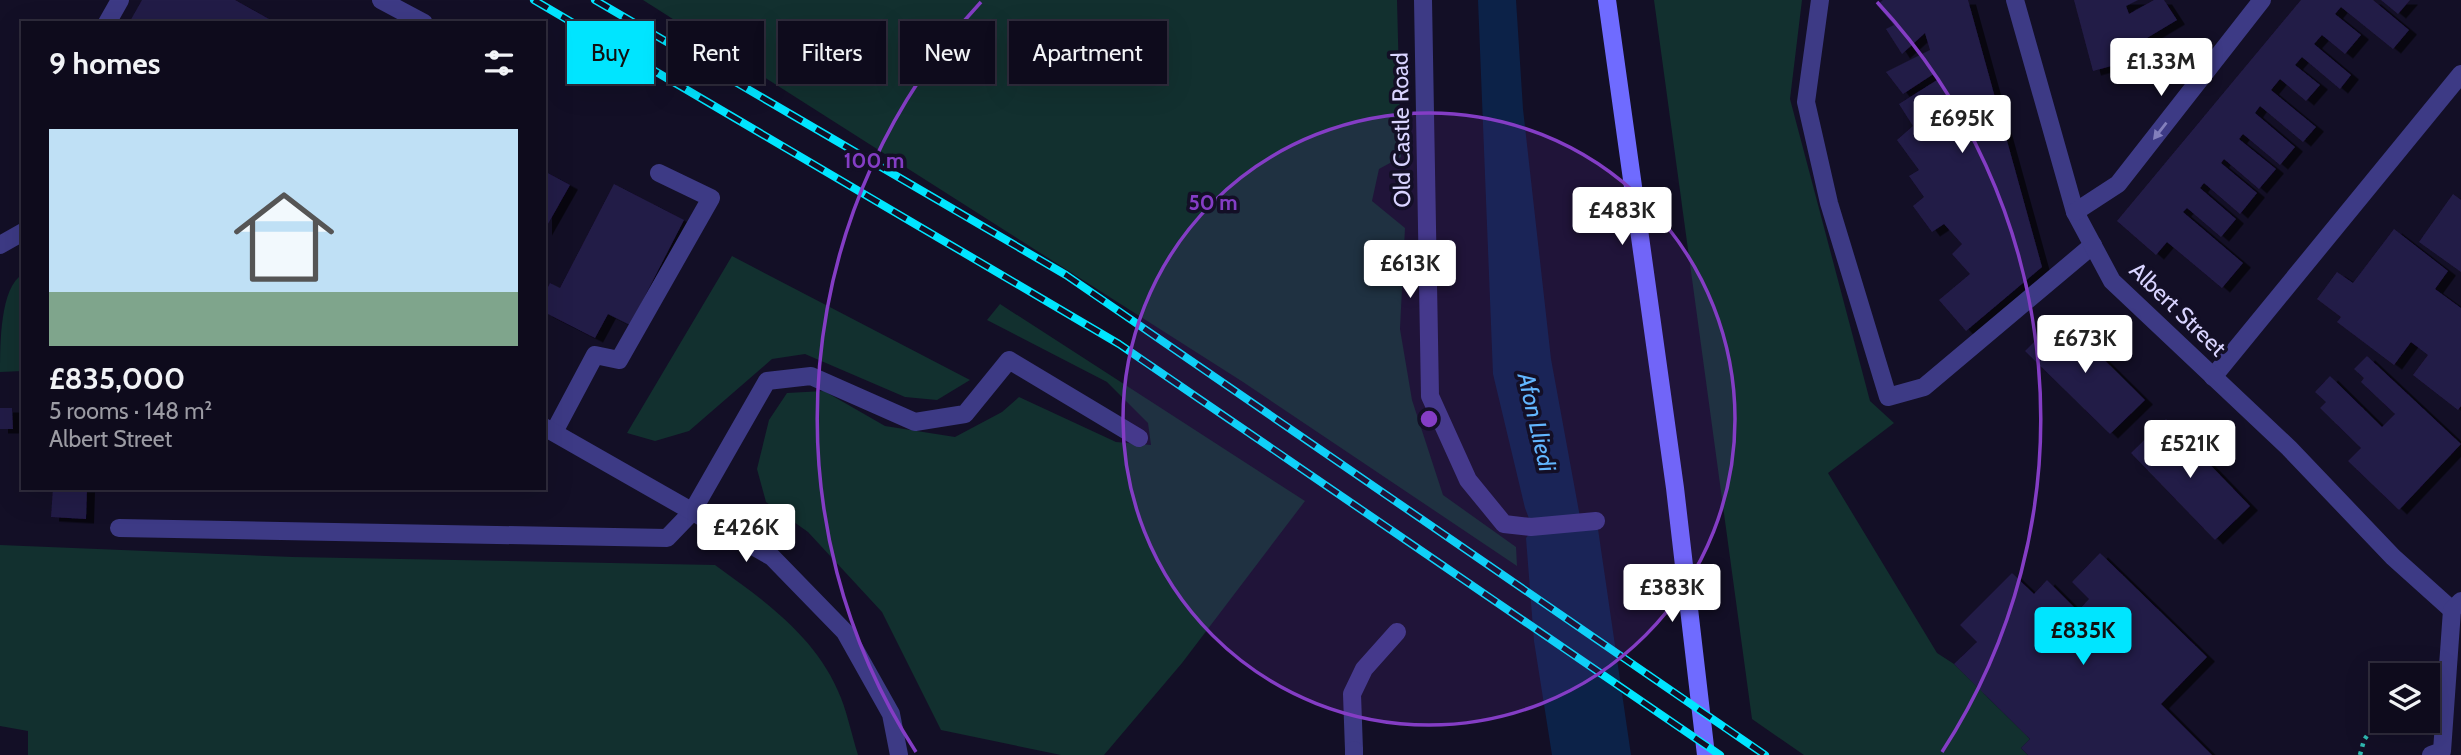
<!DOCTYPE html>
<meta charset="utf-8">
<style>
body{margin:0;font-family:Cabin,sans-serif;background:#1c1929;color:#f1f3f6;height:100vh;display:flex;flex-direction:column;font-size:26px;white-space:nowrap}
*{box-sizing:border-box;margin:0}
p{font-size:23px;color:#9b9ba3}
.icon{flex:none;width:38px;height:38px;fill:none;stroke:currentColor;stroke-width:2;stroke-linecap:round;stroke-linejoin:round}
.map{position:relative;flex:1;overflow:hidden}
.side{position:absolute;left:21px;top:21px;width:525px;height:469px;display:flex;flex-direction:column;background:#0e0b1c;border-radius:0px;box-shadow:0 7px 28px #0002,0 0 0 2px #2e2b3b}
.side>*{flex:none}
.banner{position:absolute;left:567px;top:21px;width:665px;height:63px;display:flex;gap:14px}
.tools{position:absolute;left:2370px;top:663px;display:grid;gap:14px}
.tools a{display:grid;place-items:center;width:70px;height:70px;border-radius:0px;background:#0e0b1c;box-shadow:0 7px 28px #0002,0 0 0 2px #2e2b3b;font-size:35px}
.price{position:absolute;translate:-50% -60px;padding:0 16px;border-radius:7px;background:#fff;color:#222;font-size:23px;line-height:46px;filter:drop-shadow(0 2px 4px #0008)}
.price::after{content:'';position:absolute;left:50%;top:42px;width:21px;height:16px;margin-left:-10px;background:inherit;clip-path:polygon(0 0,100% 0,50% 100%)}
.price.on{background:#00e5ff;color:#111}
ul{padding:0;list-style:none}
li{display:grid;align-content:center;gap:14px;height:371px;padding:0 28px}
li+li{border-top:2px solid #2e2b3b}
li span{display:grid;place-items:center;height:217px;border-radius:0px;color:#555}
li>.icon{margin-inline-start:auto}
span .icon{width:126px;height:126px;fill:#fffc;stroke-width:1}
li b{font-size:30px}
h2{display:flex;justify-content:space-between;align-items:center;height:84px;padding:0 28px;font-size:30px}
.tag{padding:0 24px;border-radius:0px;background:#0e0b1c;box-shadow:0 7px 28px #0002,0 0 0 2px #2e2b3b;font-size:24px;line-height:63px}
.tag.on{background:#00e5ff;color:#111}
.map>svg:first-child{display:block}
.green{fill:#12302f}
.water{fill:#0c2248}
.building{fill:#241b47;filter:url(#shadow)}
.lines{fill:none;stroke-linecap:round;stroke-linejoin:round}
.path{stroke:#2fb8b0;stroke-width:4.5;stroke-dasharray:3.5 5;stroke-linecap:butt}
.service{stroke:#3d3a85;stroke-width:18}
.minor{stroke:#3d3a85;stroke-width:18}
.tertiary{stroke:#3d3a85;stroke-width:18}
.secondary{stroke:#6f6bff;stroke-width:18}
.rail-casing{stroke:#00e5ff;stroke-width:8}
.rail{stroke:#130f26;stroke-width:5;stroke-dasharray:16;stroke-linecap:butt}
.oneway{fill:#837fbc}
.ring{fill:none;stroke:#843dc5;stroke-width:3.5}
.labels{text-anchor:middle;dominant-baseline:central;stroke-width:7;stroke-linejoin:round;paint-order:stroke}
.street-label{font-size:23px;fill:#d9d4ff;stroke:#130f26}
.water-label{font-size:24px;font-style:italic;fill:#62b6ff;stroke:#130f26}
.centre{fill:#843dc5;stroke:#130f26;stroke-width:3.5}
.ring-label{font-size:21px;text-anchor:middle;font-weight:bold;fill:#843dc5;stroke:#130f26;stroke-width:7;stroke-linejoin:round;paint-order:stroke}
</style>
<div class="map">
<svg width="2461" height="755" viewBox="0 0 2461 755">
<defs>
<filter id="shadow"><feDropShadow dx="8" dy="4.5" stdDeviation="0" flood-color="#0009"/></filter>
</defs>
<rect width="100%" height="100%" fill="#130f26"/>
<!-- green -->
<g class="green">
<polygon points="643,0 1397,0 1401,157 1379,169 1372,201 1405,228 1400,329 1412,400 1443,495 1516,547 1517,566 1243,382"/>
<polygon points="1654,0 1802,0 1790,99 1870,401 1894,423 1828,473 1937,653 1954,664 2030,739 2021,748 2028,755 1804,755 1752,719"/>
<polygon points="732,256 970,380 937,400 905,397 805,354 772,359 689,431 655,441 627,433"/>
<path d="M23,274v97l-23,1c0,-28 0,-85 23,-98z"/>
<polygon points="1000,304 1305,501 1182,663 1104,755 1061,755 941,730 882,612 808,532 766,502 757,469 769,420 787,393 824,391 885,426 955,437 1002,412 1019,397 1116,442 1151,445 1148,423 1107,382 987,320"/>
<path d="M0,545l293,12 422,8c50,36 103,73 126,133 7,18 11,38 17,57h-830v-24l-28,-5z"/>
</g>
<!-- water -->
<polygon class="water" points="1478,0 1516,0 1523,109 1551,359 1580,517 1598,529 1631,755 1552,755 1534,641 1526,538 1533,529 1525,508 1493,374"/>
<!-- building -->
<g class="building">
<polygon points="142,0 235,0 276,23 129,23"/>
<polygon points="1883,0 1968,0 2042,267 1966,331 1939,300 1970,274 1952,254 1962,244 1944,224 1932,232 1913,206 1924,197 1909,176 1919,170 1897,140 1913,126 1899,104 1937,80 1935,73 1903,94 1886,72 1930,50 1925,33 1902,54 1886,29 1894,25 1877,5"/>
<polygon points="2074,0 2138,0 2126,6 2129,14 2154,0 2164,0 2177,20 2137,44 2141,58 2093,71"/>
<polygon points="2301,0 2373,0 2409,30 2393,49 2341,7 2335,14 2361,35 2345,54 2322,35 2314,44 2351,75 2340,89 2302,57 2295,65 2320,85 2306,101 2280,79 2271,90 2316,127 2303,142 2260,106 2255,113 2295,147 2280,165 2243,134 2239,139 2276,169 2259,189 2224,159 2221,163 2257,193 2240,214 2204,183 2200,188 2236,219 2221,237 2187,208 2183,212 2243,263 2222,288 2167,242 2156,255 2117,221"/>
<polygon points="2381,0 2410,0 2398,14"/>
<polygon points="544,171 570,185 544,231"/>
<polygon points="614,184 684,220 630,325 608,314 595,338 544,312 544,295 550,283 560,288"/>
<polygon points="2453,194 2461,200 2461,272 2419,242"/>
<polygon points="2394,229 2448,271 2435,289 2461,308 2461,406 2458,410 2413,375 2428,355 2411,342 2394,365 2337,322 2341,317 2317,299 2337,272 2353,283"/>
<polygon points="2060,316 2145,400 2110,434 2025,351"/>
<polygon points="2367,356 2461,444 2399,510 2348,461 2361,448 2320,408 2326,402 2315,392 2330,376 2382,427 2395,414 2361,382 2364,378 2354,369"/>
<polygon points="0,408 12,408 13,429 0,429"/>
<polygon points="2166,419 2250,506 2215,540 2131,453"/>
<polygon points="53,488 87,488 86,519 51,517"/>
<polygon points="2100,553 2207,657 2161,704 2212,755 2028,755 2021,748 2030,739 1954,664 1977,642 1960,625 2012,573 2034,594 2047,580 2078,611 2089,599 2072,582"/>
</g>
<g class="lines">
<!-- path -->
<g class="path">
<polyline points="2408,676 2417,662"/>
<polyline points="2360,755 2364,740 2382,714"/>
</g>
<!-- service -->
<g class="service">
<polyline points="381,0 424,23"/>
<polyline points="1820,0 1806,102 1829,203 1888,397 1924,387 2093,245"/>
<polyline points="107,23 120,0"/>
<polyline points="2213,377 2461,74"/>
<polyline points="554,432 595,355 619,360 711,198 659,173"/>
<polyline points="119,528 667,538 692,512 767,381 811,376 915,422 965,414 1009,360 1139,438"/>
<polyline points="1354,750 1352,694 1364,669 1397,632"/>
</g>
<!-- minor -->
<g class="minor">
<polyline points="1423,0 1430,396 1468,480 1504,524 1531,527 1596,521"/>
<polyline points="2015,0 2075,212 2112,281 2289,448 2393,557 2452,610"/>
<polyline points="2075,212 2118,184 2262,0"/>
<polyline points="0,245 23,232"/>
<polyline points="544,427 772,557 845,632 891,714 899,755"/>
<polyline points="1354,750 1354,755"/>
</g>
<!-- tertiary -->
<polyline class="tertiary" points="2431,755 2442,751 2452,610 2461,601"/>
<!-- secondary -->
<polyline class="secondary" points="1607,0 1675,488 1706,755"/>
<!-- rail casing -->
<g class="rail-casing">
<g id="rail">
<polyline points="534,0 1119,344 1720,755"/>
<polyline points="595,0 1066,275 1765,755"/>
</g>
</g>
<!-- rail -->
<use href="#rail" class="rail"/>
</g>
<!-- one-way arrows -->
<defs><path id="oneway-solid" d="M-6-.8H1V-3.2L6.5 0L1 3.2V.8H-6Z" transform="scale(1.75)"/></defs>
<use class="oneway" href="#oneway-solid" transform="translate(2160 131) rotate(128)"/>
<!-- distance rings -->
<circle cx="1429" cy="419" r="306" fill="#843dc5" fill-opacity=".12"/>
<g class="ring">
<circle cx="1429" cy="419" r="306"/>
<path d="M916 752A612 612 0 0 1 981 2M1877 2A612 612 0 0 1 1942 752"/>
</g>
<g class="labels">
<!-- street labels -->
<g class="street-label">
<text transform="translate(1401 130) rotate(-91)">Old Castle Road</text>
<text transform="translate(2178 309) rotate(44)">Albert Street</text>
</g>
<!-- water labels -->
<g class="water-label">
<text transform="translate(1537 422) rotate(77)">Afon Lliedi</text>
</g>
</g>
<circle cx="1429" cy="419" r="10" class="centre"/>
<g class="ring-label">
<text x="874" y="168">100 m</text>
<text x="1213" y="210">50 m</text>
</g>
</svg>
<div class="tools">
<a><svg class="icon" aria-label="layers" viewBox="0 0 24 24"><path d="M12 4l9 5-9 5-9-5zM3 14l9 5 9-5"/></svg></a>
</div>
<b class="price" style="left:2161px;top:98px">£1.33M</b>
<b class="price" style="left:1962px;top:155px">£695K</b>
<b class="price" style="left:1622px;top:247px">£483K</b>
<b class="price" style="left:1410px;top:300px">£613K</b>
<b class="price" style="left:2085px;top:375px">£673K</b>
<b class="price" style="left:2190px;top:480px">£521K</b>
<b class="price" style="left:746px;top:564px">£426K</b>
<b class="price" style="left:1672px;top:624px">£383K</b>
<b class="price on" style="left:2083px;top:667px">£835K</b>
<div class="banner">
<a class="tag on">Buy</a>
<a class="tag">Rent</a>
<a class="tag">Filters</a>
<a class="tag">New</a>
<a class="tag">Apartment</a>
</div>
<section class="side">
<h2>9 homes<svg class="icon" aria-label="filters" viewBox="0 0 24 24"><path d="M4 7h16M4 17h16"/><circle cx="9" cy="7" r="2"/><circle cx="15" cy="17" r="2"/></svg></h2>
<ul>
<li><span style="background:linear-gradient(#bfe0f5 75%,#7fa58c 0)"><svg class="icon" aria-label="home" viewBox="0 0 24 24"><path d="M3 11l9-7 9 7M6 9v11h12V9"/></svg></span><div><b>£835,000</b><p>5 rooms · 148 m²</p><p>Albert Street</p></div></li>
</ul>
</section>
</div>
